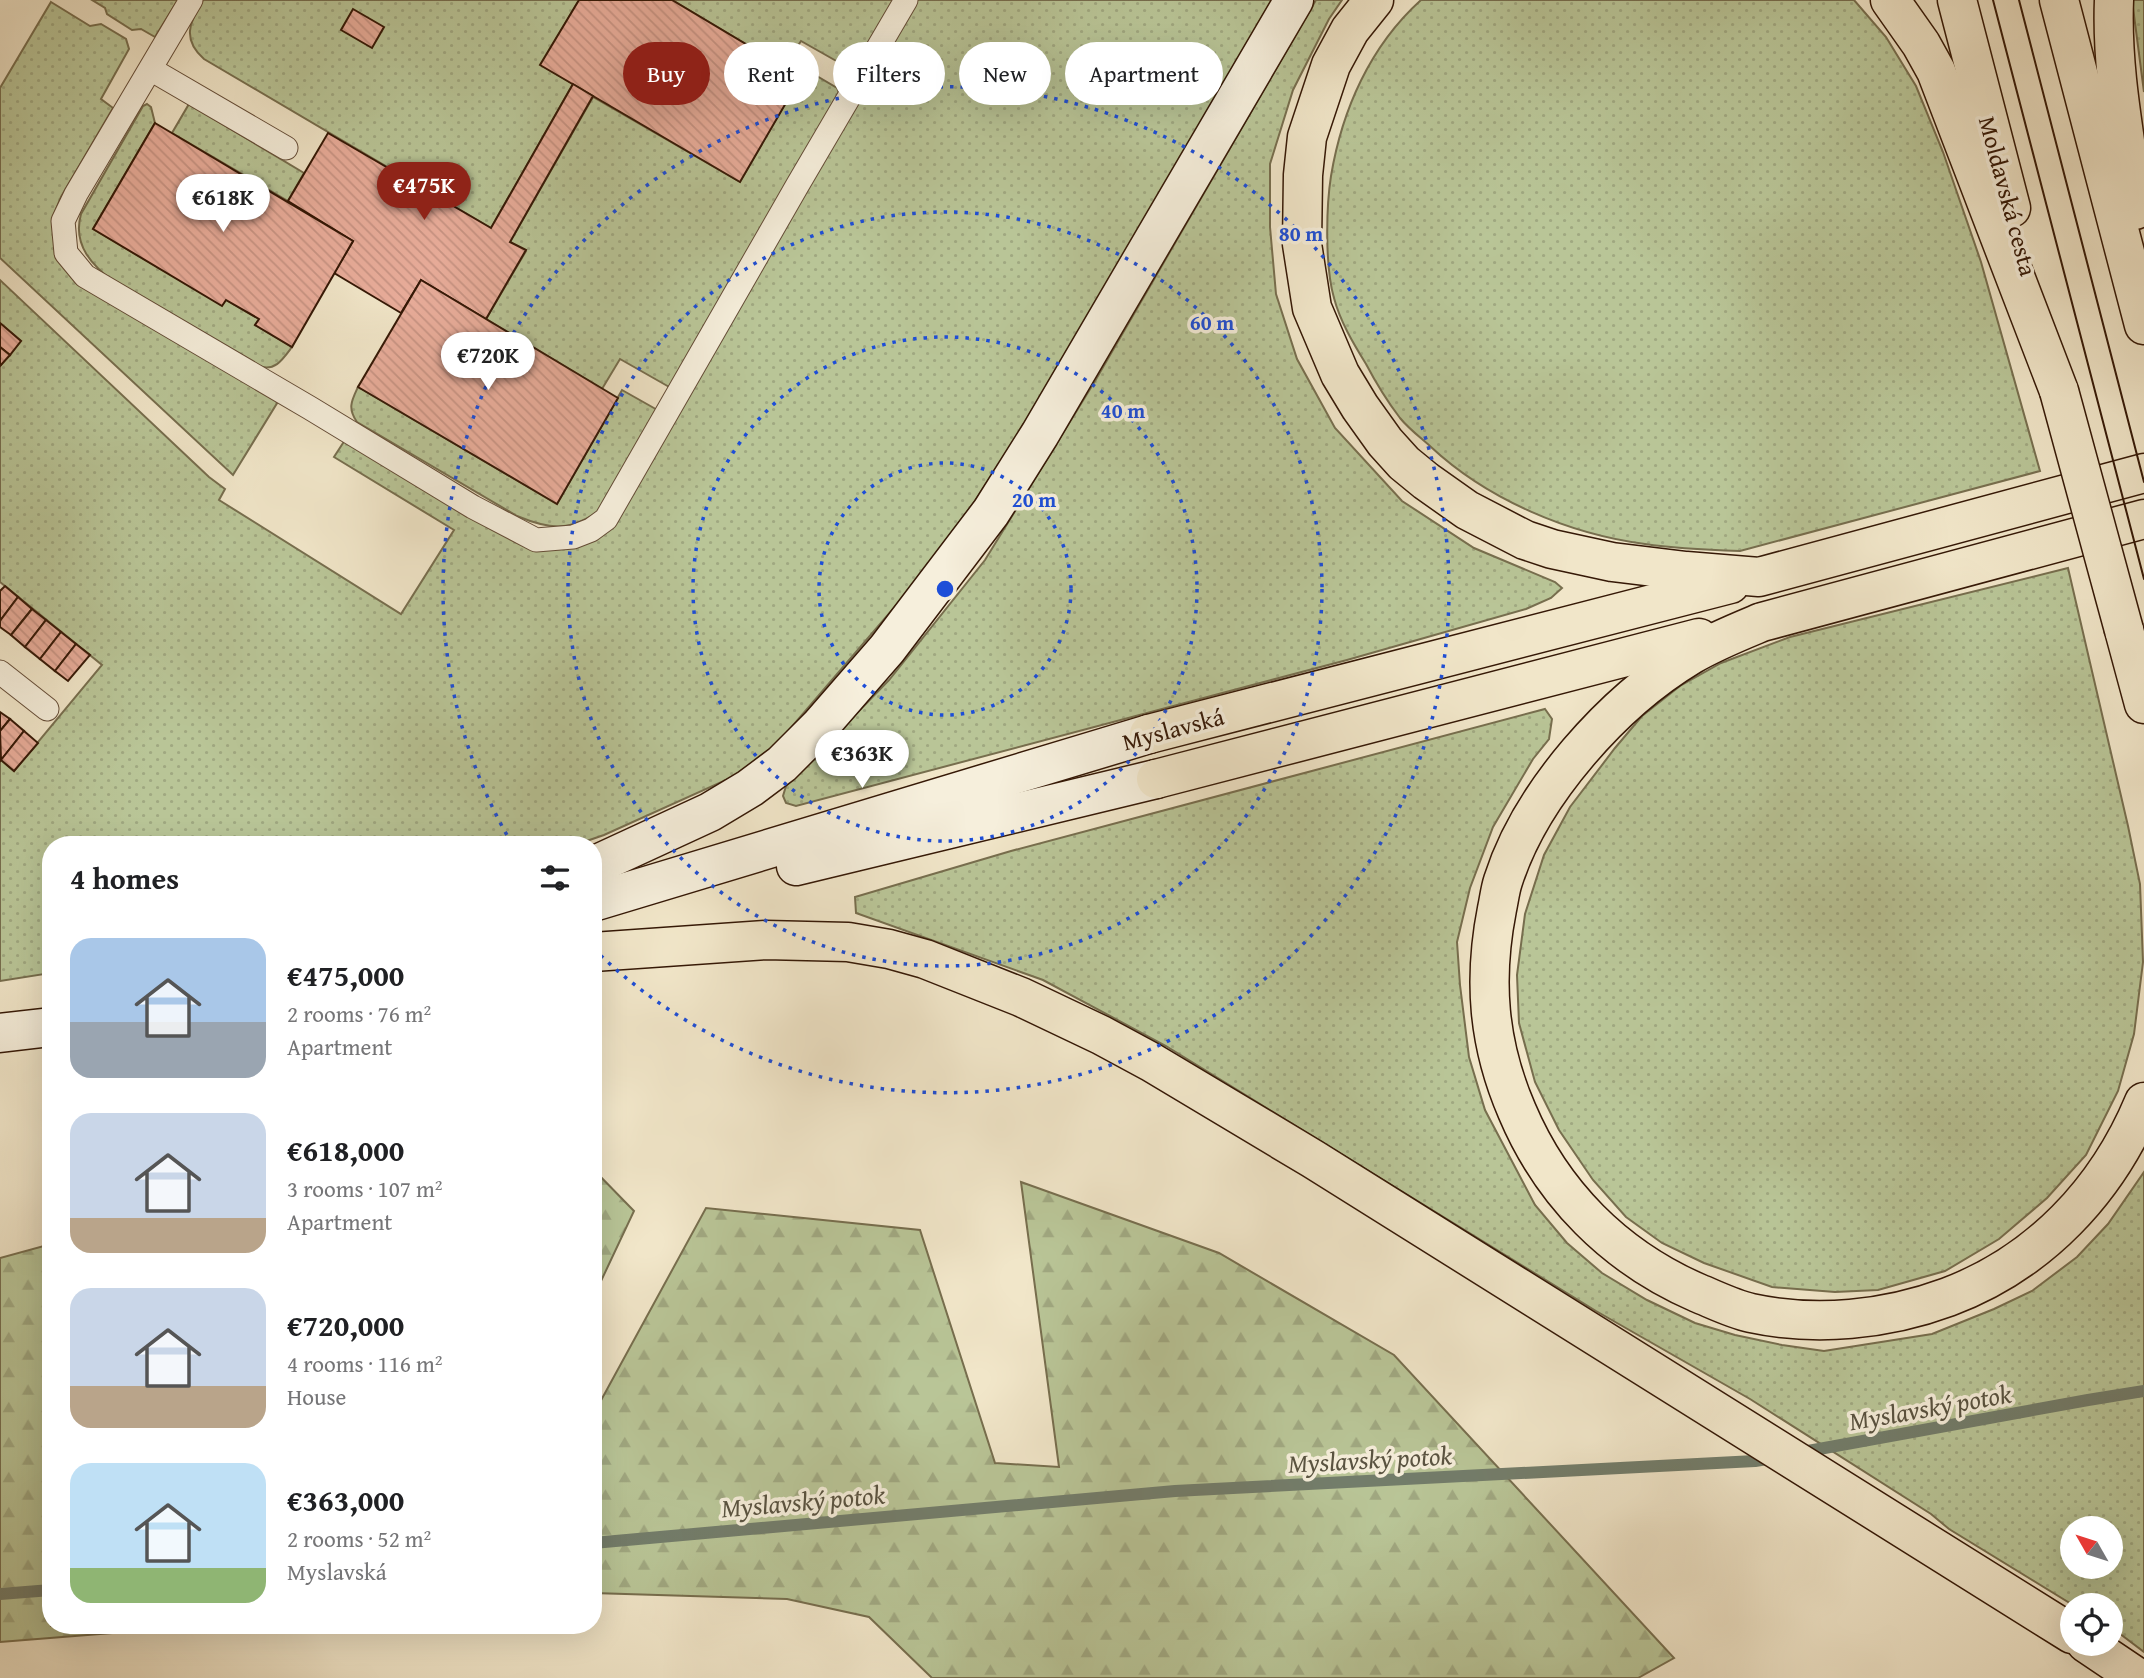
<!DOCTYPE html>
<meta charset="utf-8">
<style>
body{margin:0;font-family:"Gentium Book Plus",serif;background:#f2f2f2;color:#202124;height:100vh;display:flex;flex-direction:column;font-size:26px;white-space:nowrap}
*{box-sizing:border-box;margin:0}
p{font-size:23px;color:#757577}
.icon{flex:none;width:38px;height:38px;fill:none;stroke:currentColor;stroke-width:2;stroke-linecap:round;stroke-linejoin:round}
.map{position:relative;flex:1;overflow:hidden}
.drawer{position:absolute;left:42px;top:836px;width:560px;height:798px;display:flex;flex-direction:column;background:#fff;border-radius:28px;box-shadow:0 7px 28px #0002}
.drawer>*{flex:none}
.guide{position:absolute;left:623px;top:42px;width:665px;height:63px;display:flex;gap:14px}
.needle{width:46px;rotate:309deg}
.buttons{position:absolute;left:2060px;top:1516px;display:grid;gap:14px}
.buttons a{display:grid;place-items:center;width:63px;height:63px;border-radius:50%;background:#fff;box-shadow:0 7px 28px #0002;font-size:35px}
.price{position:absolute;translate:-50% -60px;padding:0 16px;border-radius:24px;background:#fff;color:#222;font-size:23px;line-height:46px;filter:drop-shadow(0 2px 4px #0008)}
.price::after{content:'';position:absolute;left:50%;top:42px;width:21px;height:16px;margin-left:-10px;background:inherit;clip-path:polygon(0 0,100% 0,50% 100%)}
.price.active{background:#8f2418;color:#fff}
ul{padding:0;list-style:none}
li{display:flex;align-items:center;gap:21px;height:175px;padding:0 28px}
li span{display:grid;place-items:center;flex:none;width:196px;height:140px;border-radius:21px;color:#555}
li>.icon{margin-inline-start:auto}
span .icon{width:84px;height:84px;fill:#fffc;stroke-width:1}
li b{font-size:30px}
h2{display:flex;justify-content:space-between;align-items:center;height:84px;padding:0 28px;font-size:30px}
.tag{padding:0 24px;border-radius:32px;background:#fff;box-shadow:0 7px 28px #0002;font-size:24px;line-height:63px}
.tag.active{background:#8f2418;color:#fff}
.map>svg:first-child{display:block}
.grass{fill:url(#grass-dots);stroke:#776e4e;stroke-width:2;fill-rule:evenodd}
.forest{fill:url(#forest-firs);stroke:#776e4e;stroke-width:2}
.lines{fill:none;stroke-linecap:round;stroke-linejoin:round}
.stream{stroke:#737d6b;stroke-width:12}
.building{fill:url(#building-back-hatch);stroke:#351806;stroke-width:2}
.lane-casing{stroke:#644c37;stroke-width:25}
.secondary-casing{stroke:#351806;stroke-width:41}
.highway-casing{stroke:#351806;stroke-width:41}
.lane{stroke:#f6efdc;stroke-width:23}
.secondary{stroke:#f6efdc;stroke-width:38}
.highway{stroke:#f1e6c9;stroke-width:38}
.tram{stroke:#351806;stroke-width:2}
.highway-bridge-casing{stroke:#351806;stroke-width:41;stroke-linecap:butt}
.highway-bridge{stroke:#f1e6c9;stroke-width:38}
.ring{fill:none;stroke:#1d4ed8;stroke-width:3.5;stroke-dasharray:3.5 7}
.labels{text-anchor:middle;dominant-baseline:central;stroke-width:7;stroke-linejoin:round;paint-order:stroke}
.street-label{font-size:24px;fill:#351806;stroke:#f6efdc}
.water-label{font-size:26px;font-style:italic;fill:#595341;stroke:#f6efdc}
.centre{fill:#1d4ed8;stroke:#f6efdc;stroke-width:3.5}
.ring-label{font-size:21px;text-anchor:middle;font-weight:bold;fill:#1d4ed8;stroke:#f6efdc;stroke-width:7;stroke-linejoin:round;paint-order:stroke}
</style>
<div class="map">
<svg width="2144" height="1678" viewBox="0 0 2144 1678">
<defs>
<pattern id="grass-dots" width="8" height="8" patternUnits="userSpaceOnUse" patternTransform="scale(1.75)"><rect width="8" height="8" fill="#b9c597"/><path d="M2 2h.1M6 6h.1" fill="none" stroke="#a0a881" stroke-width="1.8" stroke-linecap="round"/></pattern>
<pattern id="forest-firs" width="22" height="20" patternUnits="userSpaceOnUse" patternTransform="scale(1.75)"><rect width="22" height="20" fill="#b9c597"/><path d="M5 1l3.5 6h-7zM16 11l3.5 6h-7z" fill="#a0a881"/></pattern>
<pattern id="building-back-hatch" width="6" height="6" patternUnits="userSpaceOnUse" patternTransform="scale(1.75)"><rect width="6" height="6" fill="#e9ad9b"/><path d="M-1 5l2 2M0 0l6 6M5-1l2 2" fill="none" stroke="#c89484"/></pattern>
</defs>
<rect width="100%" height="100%" fill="#f1e6c9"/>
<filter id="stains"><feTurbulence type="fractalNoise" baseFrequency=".00286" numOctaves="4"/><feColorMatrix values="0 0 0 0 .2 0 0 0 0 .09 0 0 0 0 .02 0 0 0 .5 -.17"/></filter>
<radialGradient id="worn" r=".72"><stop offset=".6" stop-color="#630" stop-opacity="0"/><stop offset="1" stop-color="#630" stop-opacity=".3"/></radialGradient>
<!-- grass -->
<g class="grass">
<polygon points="92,0 178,0 155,37 141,29 132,30 107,14 105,8"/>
<path d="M203,0h376l-38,65 32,19 -82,144 -287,-169c-22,-19 -15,-37 -1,-59z"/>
<polygon points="672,0 894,0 854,71 801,41 784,67"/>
<polygon points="907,0 1272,0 1037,405 975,501 905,595 777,744 735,776 604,835 575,845 51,845 51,973 0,981 0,759 14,771 102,665 0,582 0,366 21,341 0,323 0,280 209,477 225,489 219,500 401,614 454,530 334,457 345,440 519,532 591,530"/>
<polygon points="1316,0 1342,0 1329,19 1293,90 1270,164 1270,227 1276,294 1297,359 1335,428 1402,501 1474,548 1555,582 1562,588 1551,598 1526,609 1347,660 796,806 786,803 783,796 786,786 889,680 985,560 1095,381"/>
<path d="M1421,0h433l32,37 30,49 27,66 38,110 59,209 -300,80c-32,-1 -63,-2 -95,-7 -76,-10 -157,-44 -214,-97 -10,-9 -22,-18 -31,-29 -13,-17 -24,-35 -34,-54 -13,-21 -26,-43 -32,-66 -9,-31 -8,-90 -3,-122 11,-66 39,-130 90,-176z"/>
<polygon points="2132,0 2144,0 2144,92"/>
<polygon points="51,2 90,26 101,24 126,39 129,49 101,99 113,108 61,197 52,219 58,258 279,400 233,475 0,258 0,88"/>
<polygon points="805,69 837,88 840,96 671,388 620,359 602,389 486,319 526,251 510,242 593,97 740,182"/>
<path d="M147,104l4,3 4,16 -62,106 129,76 4,-5 33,19 -4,6 37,22c-9,12 -17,25 -33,19l-143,-82c-23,-18 -44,-38 -35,-70l62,-108z"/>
<polygon points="189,104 304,173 288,201 172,133"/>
<path d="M358,387l199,117 65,-114 39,22 -57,96c-33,23 -51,23 -87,8l-160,-94c-10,-14 -5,-22 1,-35z"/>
<polygon points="2068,568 2128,826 2140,884 2143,962 2134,1034 2118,1091 2086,1155 2047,1198 1999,1239 1945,1271 1878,1290 1835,1292 1772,1287 1704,1263 1662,1243 1626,1217 1593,1180 1559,1130 1535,1082 1519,1023 1517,975 1525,914 1544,855 1570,807 1615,748 1642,716 1680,686 1721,663 1790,637"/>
<path d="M1545,709l7,10 -3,20 -16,20 -40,68 -23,61 -13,54 3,43 9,72 16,53 50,95 32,38 35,30 45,27 48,23 40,12 47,10 42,6 108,-17 62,-25 38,-18 45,-34 31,-33 36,-52v480l-33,-25 -1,-22h-37l-124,-76 -18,-15 -181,-115 -154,-88 -430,-265 -123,-66 -187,-67 -1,-16 156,-46zM2072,1528h38v38h-38z"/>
</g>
<!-- forest -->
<g class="forest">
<polygon points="593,1169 634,1211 593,1298"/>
<polygon points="1021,1182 1219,1253 1394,1355 1674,1658 1638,1678 932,1678 869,1617 787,1599 593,1593 593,1415 706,1208 920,1230 995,1463 1059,1467"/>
<polygon points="51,1244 51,1626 200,1626 0,1642 0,1258"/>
</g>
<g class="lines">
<!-- stream -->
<g class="stream">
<polyline points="1797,1453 2088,1400 2144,1391"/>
<polyline points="593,1543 1175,1491 1755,1461 1773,1458"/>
<polyline points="0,1594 51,1590"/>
</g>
</g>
<!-- building -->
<g class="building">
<polygon points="579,0 672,0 801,77 740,182 540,65"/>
<polygon points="353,9 384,27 372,48 341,30"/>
<polygon points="573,84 593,96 510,242 526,250 486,319 421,280 401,313 334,273 353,241 288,201 328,133 491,228"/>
<polygon points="155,123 353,241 292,347 255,325 259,319 226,300 222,306 93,229"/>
<polygon points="421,280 618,398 557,504 358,387"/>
<polygon points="0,323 21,341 10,355 0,347"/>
<polygon points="0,347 10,355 0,366"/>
<polygon points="5,586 18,597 0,621 0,591"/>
<polygon points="18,597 32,609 11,635 0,627 0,621"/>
<polygon points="32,609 46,620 25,647 11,635"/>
<polygon points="46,620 61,632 40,659 25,647"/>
<polygon points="61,632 76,644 55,671 40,659"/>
<polygon points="76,644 90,655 68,681 55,671"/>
<polygon points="0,712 10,719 0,731"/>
<polygon points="10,719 24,731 1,760 0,731"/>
<polygon points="24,731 38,743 14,771 1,760"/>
</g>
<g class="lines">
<!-- lane casing -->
<g class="lane-casing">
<g id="lane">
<polyline points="191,0 76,194 63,221 66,253 85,276 310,408 473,507 536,540 573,537 591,530 606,519 797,186 906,0"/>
<polyline points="152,70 286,148"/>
<polyline points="0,672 47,709"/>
</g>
</g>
<!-- secondary casing -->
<g class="secondary-casing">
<g id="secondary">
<polyline points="593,866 710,812 750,788 782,764 820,726 887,649 991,512 1040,434 1294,0"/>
<polyline points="796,866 1156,779"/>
<polyline points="593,902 1149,734"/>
<polyline points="0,1033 51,1027"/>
</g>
</g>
<!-- highway casing -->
<g class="highway-casing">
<g id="highway">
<polyline points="1374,0 1350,30 1331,65 1307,137 1303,175 1302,244 1312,308 1340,374 1360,407 1385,442 1404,463 1426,481 1467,510 1525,540 1552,549 1612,562 1686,571 1759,577 2144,473"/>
<polyline points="1890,0 1921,44 1936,71 2059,391"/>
<polyline points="1957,0 2011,208"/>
<polyline points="2059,0 2144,325"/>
<path d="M2114,0c-3,70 12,141 21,210"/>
<path d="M2144,519l-382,103c-24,10 -49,20 -71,33 -78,47 -160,138 -188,226 -3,9 -4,19 -6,28 -14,71 -9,135 20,202 35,83 98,146 181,182 17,7 35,16 53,20 65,14 135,7 197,-16 91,-34 159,-106 196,-195"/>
<polyline points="2124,630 2144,704"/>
<polyline points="1149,734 1730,584"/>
<polyline points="1156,779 1699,638"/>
<polyline points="593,952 766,940 848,942 889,949 925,959 1021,997 1101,1035 1151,1062 1313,1159 2072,1634"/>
<polyline points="2086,1643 2138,1678"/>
</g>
</g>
<!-- lane -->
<use href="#lane" class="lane"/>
<!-- secondary -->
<use href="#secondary" class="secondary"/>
<!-- highway -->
<use href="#highway" class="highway"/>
<!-- tram -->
<g class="tram">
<polyline points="1993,0 2144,579"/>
<polyline points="2019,0 2144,482"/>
</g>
<!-- highway-bridge casing -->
<g class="highway-bridge-casing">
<polyline id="highway-bridge" points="2059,391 2124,630"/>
</g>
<!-- highway-bridge -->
<use href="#highway-bridge" class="highway-bridge"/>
</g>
<!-- distance rings -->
<g class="ring">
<circle cx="945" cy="589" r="126"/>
<circle cx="945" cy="589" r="252"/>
<circle cx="945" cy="589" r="377"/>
<path d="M512 844A503 503 0 1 1 596 951"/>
</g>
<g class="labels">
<!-- street labels -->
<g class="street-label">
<text transform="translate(2008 196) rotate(75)">Moldavská cesta</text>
<text transform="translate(1173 729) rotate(-15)">Myslavská</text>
</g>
<!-- water labels -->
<g class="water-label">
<text transform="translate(1930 1407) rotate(-10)">Myslavský potok</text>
<text transform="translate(1370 1459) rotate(-3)">Myslavský potok</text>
<text transform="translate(803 1501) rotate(-5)">Myslavský potok</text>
</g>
</g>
<circle cx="945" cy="589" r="10" class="centre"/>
<g class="ring-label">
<text x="1301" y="241">80 m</text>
<text x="1212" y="330">60 m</text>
<text x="1123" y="418">40 m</text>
<text x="1034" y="507">20 m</text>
</g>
<rect width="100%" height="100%" filter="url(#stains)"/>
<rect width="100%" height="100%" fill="url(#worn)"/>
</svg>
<div class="buttons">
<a><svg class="needle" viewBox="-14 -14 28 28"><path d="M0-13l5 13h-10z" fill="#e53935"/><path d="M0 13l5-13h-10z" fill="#757577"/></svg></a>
<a><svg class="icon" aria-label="locate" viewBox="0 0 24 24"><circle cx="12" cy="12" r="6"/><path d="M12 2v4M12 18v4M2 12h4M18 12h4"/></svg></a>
</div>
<b class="price active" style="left:424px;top:222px">€475K</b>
<b class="price" style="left:223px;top:234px">€618K</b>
<b class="price" style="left:488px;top:392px">€720K</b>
<b class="price" style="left:862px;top:790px">€363K</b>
<div class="guide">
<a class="tag active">Buy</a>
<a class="tag">Rent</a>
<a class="tag">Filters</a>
<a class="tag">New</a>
<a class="tag">Apartment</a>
</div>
<section class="drawer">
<h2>4 homes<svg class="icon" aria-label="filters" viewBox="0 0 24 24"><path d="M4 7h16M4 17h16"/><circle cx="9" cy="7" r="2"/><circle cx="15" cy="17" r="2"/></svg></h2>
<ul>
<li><span style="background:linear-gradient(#a9c7e8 60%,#9aa5b1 0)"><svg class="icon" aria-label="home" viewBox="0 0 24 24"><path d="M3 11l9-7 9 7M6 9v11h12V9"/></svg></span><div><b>€475,000</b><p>2 rooms · 76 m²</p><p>Apartment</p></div></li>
<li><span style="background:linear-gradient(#c9d6e8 75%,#b9a48a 0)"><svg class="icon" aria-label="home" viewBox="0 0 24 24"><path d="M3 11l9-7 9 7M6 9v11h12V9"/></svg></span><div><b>€618,000</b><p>3 rooms · 107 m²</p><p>Apartment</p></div></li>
<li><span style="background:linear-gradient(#c9d6e8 70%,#b9a48a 0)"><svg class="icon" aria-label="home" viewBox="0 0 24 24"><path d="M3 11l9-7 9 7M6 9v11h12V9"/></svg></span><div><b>€720,000</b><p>4 rooms · 116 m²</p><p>House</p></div></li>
<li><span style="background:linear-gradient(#bfe0f5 75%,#8fb573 0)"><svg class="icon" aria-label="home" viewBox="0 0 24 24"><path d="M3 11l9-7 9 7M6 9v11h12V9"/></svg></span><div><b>€363,000</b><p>2 rooms · 52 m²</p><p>Myslavská</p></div></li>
</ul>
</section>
</div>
